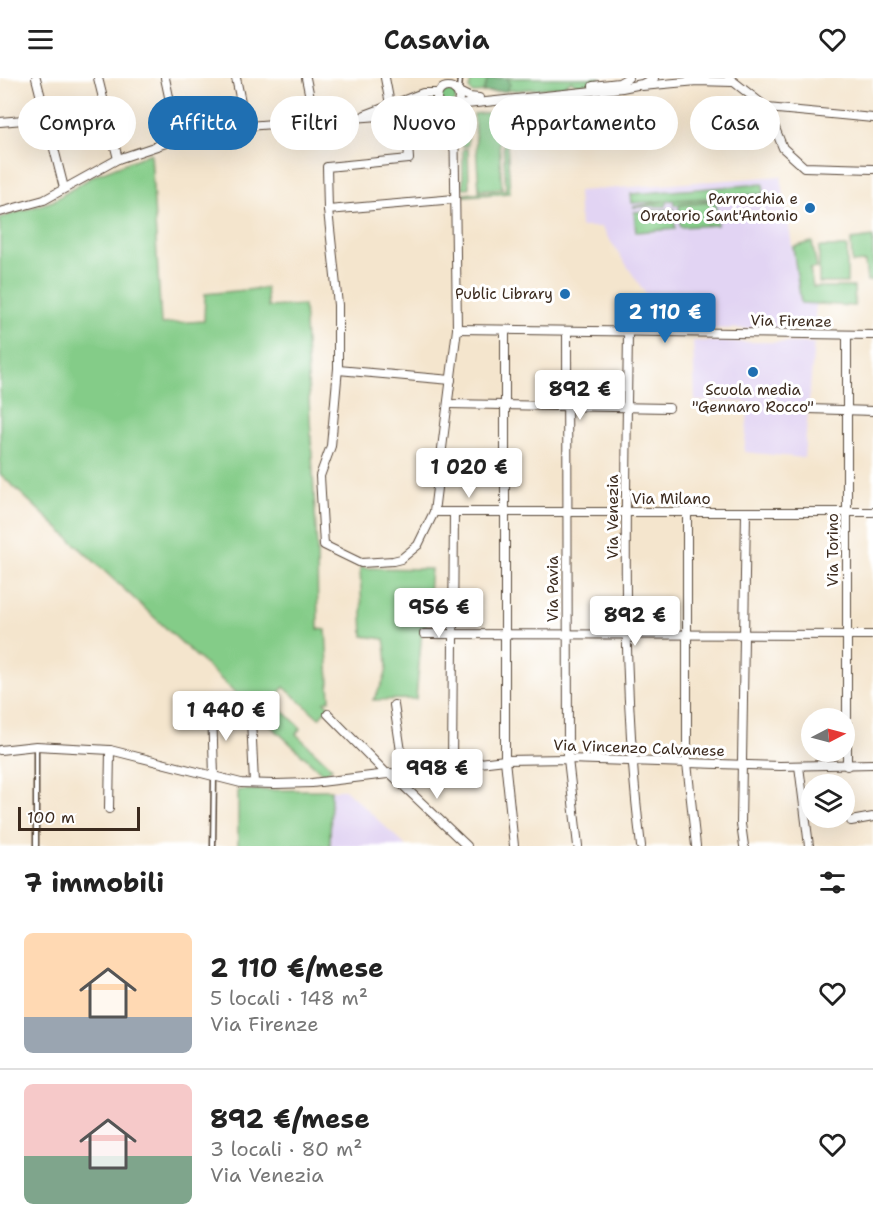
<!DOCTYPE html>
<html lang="it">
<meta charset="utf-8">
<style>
body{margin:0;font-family:"Shantell Sans",sans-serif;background:#f6f6f6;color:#222;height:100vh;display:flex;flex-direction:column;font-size:22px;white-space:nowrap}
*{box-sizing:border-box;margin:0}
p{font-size:20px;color:#767676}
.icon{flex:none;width:33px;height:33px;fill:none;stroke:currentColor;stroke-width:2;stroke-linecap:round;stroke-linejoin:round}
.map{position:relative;height:768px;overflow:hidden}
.sheet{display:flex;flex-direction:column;background:#fff;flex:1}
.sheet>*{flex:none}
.top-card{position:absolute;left:18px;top:18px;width:837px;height:54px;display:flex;gap:12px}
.needle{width:39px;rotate:84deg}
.tools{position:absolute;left:801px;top:630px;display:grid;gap:12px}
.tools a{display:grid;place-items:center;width:54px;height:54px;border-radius:50%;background:#fff;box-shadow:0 6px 24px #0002;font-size:30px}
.scale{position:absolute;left:18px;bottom:15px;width:122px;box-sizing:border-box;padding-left:6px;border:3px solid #3b2a1e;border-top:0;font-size:16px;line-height:21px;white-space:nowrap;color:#3b2a1e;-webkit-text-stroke:4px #fff;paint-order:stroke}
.price{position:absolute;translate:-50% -51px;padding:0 14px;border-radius:6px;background:#fff;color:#222;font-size:20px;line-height:39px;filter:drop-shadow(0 2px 3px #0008)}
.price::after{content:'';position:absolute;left:50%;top:36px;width:18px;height:14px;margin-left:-9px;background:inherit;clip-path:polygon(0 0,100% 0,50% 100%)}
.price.active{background:#1f6fb2;color:#fff}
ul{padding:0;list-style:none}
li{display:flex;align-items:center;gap:18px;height:150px;padding:0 24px}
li+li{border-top:2px solid #e0e0e0}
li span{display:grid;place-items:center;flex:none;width:168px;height:120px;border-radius:9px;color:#555}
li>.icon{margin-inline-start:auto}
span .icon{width:72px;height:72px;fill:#fffc;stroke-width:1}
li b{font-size:26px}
h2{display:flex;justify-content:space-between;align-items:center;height:72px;padding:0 24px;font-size:26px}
.pill{padding:0 21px;border-radius:27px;background:#fff;box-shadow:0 6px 24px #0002;font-size:21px;line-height:54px}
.pill.active{background:#1f6fb2;color:#fff}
header{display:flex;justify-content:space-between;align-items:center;height:78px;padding:0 24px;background:#fff;font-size:27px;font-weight:600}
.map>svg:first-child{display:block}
.built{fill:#e2d4f3}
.green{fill:#84cc88;stroke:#607b53;stroke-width:1.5}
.forest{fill:#6bb074;stroke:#536d49;stroke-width:1.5}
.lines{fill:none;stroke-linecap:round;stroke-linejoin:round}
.lane-casing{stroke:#574638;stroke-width:7}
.street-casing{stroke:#574638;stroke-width:10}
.lane{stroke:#fff;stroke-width:4}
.street{stroke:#fff;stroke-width:8}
.poi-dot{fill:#1f6fb2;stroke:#fff;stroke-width:2}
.labels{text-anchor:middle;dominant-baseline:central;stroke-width:6;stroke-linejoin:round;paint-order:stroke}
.poi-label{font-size:15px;fill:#3b2a1e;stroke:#fff;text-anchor:end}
.street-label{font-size:15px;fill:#3b2a1e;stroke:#fff}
</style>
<header><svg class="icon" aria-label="menu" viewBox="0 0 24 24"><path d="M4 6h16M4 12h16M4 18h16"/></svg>Casavia<svg class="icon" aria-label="heart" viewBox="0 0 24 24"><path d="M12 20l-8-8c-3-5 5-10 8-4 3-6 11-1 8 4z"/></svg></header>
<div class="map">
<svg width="873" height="768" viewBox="0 0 873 768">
<rect width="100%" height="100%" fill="#fff"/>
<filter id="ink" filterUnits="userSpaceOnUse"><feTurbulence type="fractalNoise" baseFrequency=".0167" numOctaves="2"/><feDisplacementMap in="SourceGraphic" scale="12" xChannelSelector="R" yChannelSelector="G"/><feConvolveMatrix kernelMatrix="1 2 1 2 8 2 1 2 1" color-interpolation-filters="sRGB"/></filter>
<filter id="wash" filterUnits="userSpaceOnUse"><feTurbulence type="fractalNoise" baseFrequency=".008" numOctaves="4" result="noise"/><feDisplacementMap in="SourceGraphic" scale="24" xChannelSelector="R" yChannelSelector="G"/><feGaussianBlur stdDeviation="1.35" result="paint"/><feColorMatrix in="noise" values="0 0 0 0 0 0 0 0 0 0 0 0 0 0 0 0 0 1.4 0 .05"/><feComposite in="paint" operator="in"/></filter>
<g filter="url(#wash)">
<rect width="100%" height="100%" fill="#f4e5cd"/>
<!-- built -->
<g class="built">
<polygon points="781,98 801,225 816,226 814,250 683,251 681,238 669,235 651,224 601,149 580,149 578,113"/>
<polygon points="693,263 814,265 804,380 744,374 749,324 695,323"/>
<polygon points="331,712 346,712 406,768 330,768"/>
</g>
<!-- green -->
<g class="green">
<polygon points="472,0 600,0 597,4 577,7 571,3 563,9 473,15 469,11"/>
<circle cx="448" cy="20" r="8"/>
<polygon points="434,17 435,26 410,31 414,22"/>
<polygon points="501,31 505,31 510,115 464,118 464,116 506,112"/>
<polygon points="467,34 468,68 462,68 462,35"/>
<polygon points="497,34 502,110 479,112 474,36"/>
<polygon points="468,71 469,110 463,110 463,71"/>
<polygon points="151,75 161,246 204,243 205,216 266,210 268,229 304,227 317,471 318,551 326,552 330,622 324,624 329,628 319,640 284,609 272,622 301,650 296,656 332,690 323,696 0,396 0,140 53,123 93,98"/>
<polygon points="763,106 764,116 676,122 725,122 674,127 674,122 667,123 666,128 633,129 665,123 632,125 631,116"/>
<polygon points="716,124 717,147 680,149 679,127"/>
<polygon points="674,131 675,151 636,154 634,134"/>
<polygon points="873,159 873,202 867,203 865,184 852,185 851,162"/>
<polygon points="812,164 817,190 810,191 813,209 854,209 855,228 801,225 793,169"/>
<rect x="819" y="169" width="28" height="36"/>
<path d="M360,490l71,1 -5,58 -4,3 -6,69 -43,1c16,-26 16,-31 11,-61l-21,-3z"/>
<polygon points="238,712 331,712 330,768 238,768"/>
</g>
<!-- forest -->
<polygon class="forest" points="485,0 508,0 510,6 506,13 483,14 488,1"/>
</g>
<g filter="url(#ink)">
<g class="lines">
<!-- lane casing -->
<g class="lane-casing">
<g id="lane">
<polyline points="459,12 460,0"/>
<polyline points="36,768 36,668"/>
<polyline points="213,768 214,700"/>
</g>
</g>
<!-- street casing -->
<g class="street-casing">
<g id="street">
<polyline points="36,0 64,110"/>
<polyline points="98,0 118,81"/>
<polyline points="165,0 178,61"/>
<polyline points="236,0 246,48"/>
<polyline points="306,0 315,44"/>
<polyline points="385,0 390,26"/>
<polyline points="729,0 767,30 783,70 804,89 873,91"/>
<polyline points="593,8 619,5 628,0"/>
<polyline points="642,8 697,3 732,4"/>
<circle cx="448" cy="20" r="11"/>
<polyline points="455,12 469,19 479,20"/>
<polyline points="457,27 622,10 642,6 654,0"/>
<path d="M443,30c6,13 3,28 10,39"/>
<polyline points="767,30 873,40"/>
<polyline points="406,36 409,81 327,89 328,132 338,227 338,290 331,368 320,398 324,467 361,485 393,483 401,481 418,467 434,434 457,251 454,30"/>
<polyline points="365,37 423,15 438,15"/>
<polyline points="0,44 47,40"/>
<polyline points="328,132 455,121"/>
<polyline points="0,134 44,122 118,81 178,61 246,48 406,36 440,28"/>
<polyline points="457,251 873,257"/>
<polyline points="505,252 505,682 514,768"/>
<polyline points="567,253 568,681 578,768"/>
<path d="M628,253c-2,172 -8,344 13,515"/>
<polyline points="847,257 847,688"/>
<polyline points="338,292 451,302"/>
<polyline points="448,326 669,330"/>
<polyline points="809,331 873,333"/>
<polyline points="434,434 873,434"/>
<polyline points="687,434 687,685 696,768"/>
<polyline points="424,556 873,557"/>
<polyline points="394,627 404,693"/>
<polyline points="212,630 214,698"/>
<polyline points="328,636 387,696"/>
<polyline points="251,641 254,705"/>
<polyline points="0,672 36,668 110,672 241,705 275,706 312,705 505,682 568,681 780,688 873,686"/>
<polyline points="452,688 454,434"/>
<polyline points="799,688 809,768"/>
<polyline points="390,695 467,768"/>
<polyline points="109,731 110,672"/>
<polyline points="851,743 873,739"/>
<polyline points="744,768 741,746 746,434"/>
</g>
</g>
<!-- lane -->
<use href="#lane" class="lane"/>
<!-- street -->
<use href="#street" class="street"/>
</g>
</g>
<!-- markers -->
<g class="poi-dot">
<circle cx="810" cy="130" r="6"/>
<circle cx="565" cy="216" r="6"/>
<circle cx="753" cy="294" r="6"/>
</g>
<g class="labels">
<!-- poi labels -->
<g class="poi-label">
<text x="798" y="121">Parrocchia e<tspan x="798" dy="17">Oratorio Sant'Antonio</tspan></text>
<text x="553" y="216">Public Library</text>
<text x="753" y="312" text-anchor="middle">Scuola media<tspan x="753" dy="17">"Gennaro Rocco"</tspan></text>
</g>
<!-- street labels -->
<g class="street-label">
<text transform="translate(791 243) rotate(1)">Via Firenze</text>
<text x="671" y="421">Via Milano</text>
<text transform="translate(613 439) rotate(-90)">Via Venezia</text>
<text transform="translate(833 472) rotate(-90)">Via Torino</text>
<text transform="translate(553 511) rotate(-90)">Via Pavia</text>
<text transform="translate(639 670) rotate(2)">Via Vincenzo Calvanese</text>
</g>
</g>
</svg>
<div class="tools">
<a><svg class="needle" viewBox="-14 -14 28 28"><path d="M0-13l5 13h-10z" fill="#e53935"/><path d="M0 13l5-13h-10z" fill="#767676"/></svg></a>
<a><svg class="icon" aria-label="layers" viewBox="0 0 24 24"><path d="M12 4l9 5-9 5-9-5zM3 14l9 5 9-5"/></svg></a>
</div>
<div class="scale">100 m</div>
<b class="price active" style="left:665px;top:266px">2 110 €</b>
<b class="price" style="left:580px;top:343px">892 €</b>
<b class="price" style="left:469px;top:421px">1 020 €</b>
<b class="price" style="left:439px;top:561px">956 €</b>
<b class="price" style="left:635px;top:569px">892 €</b>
<b class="price" style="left:226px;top:664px">1 440 €</b>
<b class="price" style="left:437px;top:722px">998 €</b>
<div class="top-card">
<a class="pill">Compra</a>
<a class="pill active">Affitta</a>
<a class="pill">Filtri</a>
<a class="pill">Nuovo</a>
<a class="pill">Appartamento</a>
<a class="pill">Casa</a>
</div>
</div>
<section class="sheet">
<h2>7 immobili<svg class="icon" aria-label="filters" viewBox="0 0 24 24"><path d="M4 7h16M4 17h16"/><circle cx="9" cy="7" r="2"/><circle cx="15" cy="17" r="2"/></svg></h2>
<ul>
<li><span style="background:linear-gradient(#ffd9b3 70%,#9aa5b1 0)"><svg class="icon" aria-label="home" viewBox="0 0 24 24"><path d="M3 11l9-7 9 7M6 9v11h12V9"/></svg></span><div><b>2 110 €/mese</b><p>5 locali · 148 m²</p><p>Via Firenze</p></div><svg class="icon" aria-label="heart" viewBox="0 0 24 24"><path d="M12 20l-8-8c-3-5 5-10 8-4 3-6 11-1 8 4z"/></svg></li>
<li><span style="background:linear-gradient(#f6c9c9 60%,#7fa58c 0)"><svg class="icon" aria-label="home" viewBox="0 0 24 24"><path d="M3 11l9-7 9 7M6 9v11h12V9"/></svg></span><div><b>892 €/mese</b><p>3 locali · 80 m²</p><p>Via Venezia</p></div><svg class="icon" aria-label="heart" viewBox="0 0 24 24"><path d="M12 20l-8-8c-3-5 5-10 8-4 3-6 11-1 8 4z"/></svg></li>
</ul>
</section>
